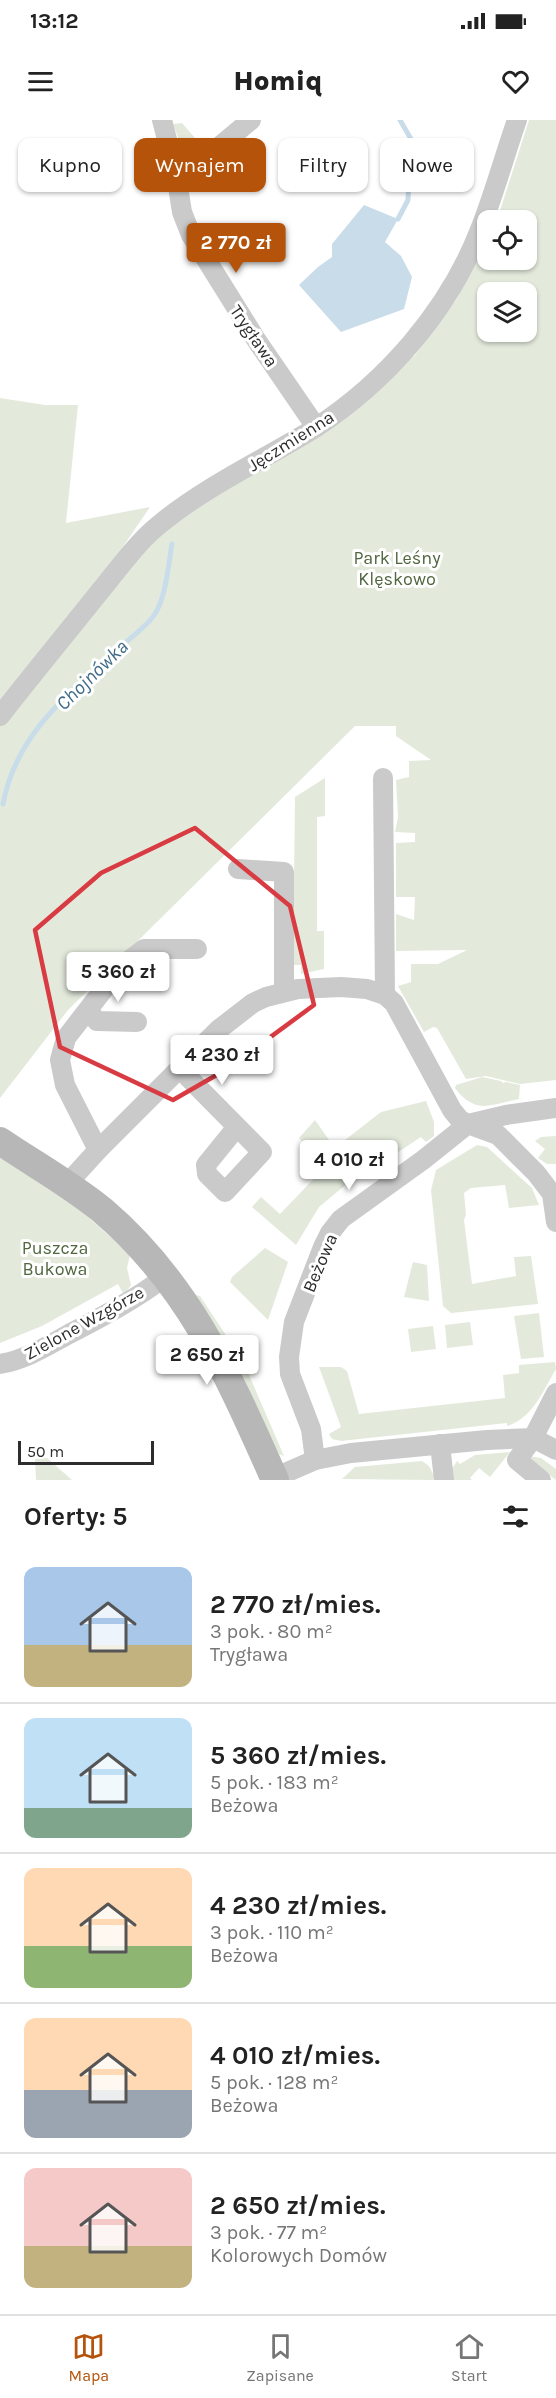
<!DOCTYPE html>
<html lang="pl">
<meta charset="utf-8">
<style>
body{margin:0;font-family:Karla,sans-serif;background:#f6f6f6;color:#222;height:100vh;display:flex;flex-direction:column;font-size:22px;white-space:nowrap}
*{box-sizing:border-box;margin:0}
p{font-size:20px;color:#767676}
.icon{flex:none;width:33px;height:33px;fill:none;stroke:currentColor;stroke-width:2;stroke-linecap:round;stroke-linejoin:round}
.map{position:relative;height:1360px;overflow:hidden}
.side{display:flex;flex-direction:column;background:#fff;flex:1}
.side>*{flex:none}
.banner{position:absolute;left:18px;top:18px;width:520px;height:54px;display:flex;gap:12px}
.tools{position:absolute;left:477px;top:90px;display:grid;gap:12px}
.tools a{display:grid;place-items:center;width:60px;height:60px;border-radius:12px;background:#fff;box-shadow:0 2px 4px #0004;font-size:30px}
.scale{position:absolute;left:18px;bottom:15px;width:136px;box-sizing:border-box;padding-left:6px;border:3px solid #2d2d2d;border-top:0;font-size:16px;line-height:21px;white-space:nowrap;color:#2d2d2d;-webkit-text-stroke:4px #fff;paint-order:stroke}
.price{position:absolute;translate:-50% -51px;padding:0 14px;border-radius:6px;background:#fff;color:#222;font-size:20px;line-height:39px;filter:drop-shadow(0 2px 3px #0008)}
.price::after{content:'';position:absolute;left:50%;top:36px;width:18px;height:14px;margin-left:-9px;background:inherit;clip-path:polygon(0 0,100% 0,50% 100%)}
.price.selected{background:#b45309;color:#fff}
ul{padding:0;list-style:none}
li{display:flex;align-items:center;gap:18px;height:150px;padding:0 24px}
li+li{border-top:2px solid #e0e0e0}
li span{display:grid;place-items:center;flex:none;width:168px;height:120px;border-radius:12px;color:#555}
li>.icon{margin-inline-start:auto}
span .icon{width:72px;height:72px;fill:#fffc;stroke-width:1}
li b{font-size:26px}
h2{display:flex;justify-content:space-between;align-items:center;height:72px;padding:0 24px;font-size:26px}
.tag{padding:0 21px;border-radius:12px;background:#fff;box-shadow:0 2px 4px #0004;font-size:21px;line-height:54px}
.tag.selected{background:#b45309;color:#fff}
.status{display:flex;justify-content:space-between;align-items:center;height:42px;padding:0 30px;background:#fff;direction:ltr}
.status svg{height:16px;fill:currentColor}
header{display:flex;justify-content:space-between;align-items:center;height:78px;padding:0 24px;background:#fff;font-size:27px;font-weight:800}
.dock{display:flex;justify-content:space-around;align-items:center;height:84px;border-top:2px solid #e0e0e0;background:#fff;font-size:16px;color:#767676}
.dock a{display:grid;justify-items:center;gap:3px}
.dock .selected{color:#b45309}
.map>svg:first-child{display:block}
.green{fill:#e3eadc;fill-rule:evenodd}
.water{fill:#c9dce9}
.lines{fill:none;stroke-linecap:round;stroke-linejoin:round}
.stream{stroke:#c9dce9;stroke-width:5}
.street{stroke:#cacaca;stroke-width:20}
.secondary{stroke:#b7b7b7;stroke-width:28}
.marked{fill:none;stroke:#d93b43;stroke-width:4.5;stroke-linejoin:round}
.labels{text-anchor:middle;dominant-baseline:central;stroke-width:6;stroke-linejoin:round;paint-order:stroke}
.street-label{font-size:18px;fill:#2d2d2d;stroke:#fff}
.park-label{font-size:18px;fill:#50663e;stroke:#fff}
.water-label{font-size:20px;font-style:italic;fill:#416c89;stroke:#fff}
</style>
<div class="status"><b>13:12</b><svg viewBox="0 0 49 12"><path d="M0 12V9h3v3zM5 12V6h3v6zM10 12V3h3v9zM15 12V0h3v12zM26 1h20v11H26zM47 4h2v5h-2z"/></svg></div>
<header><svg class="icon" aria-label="menu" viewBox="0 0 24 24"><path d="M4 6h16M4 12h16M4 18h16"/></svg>Homiq<svg class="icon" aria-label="heart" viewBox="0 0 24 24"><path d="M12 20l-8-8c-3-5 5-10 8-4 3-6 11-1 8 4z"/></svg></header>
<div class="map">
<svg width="556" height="1360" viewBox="0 0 556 1360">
<rect width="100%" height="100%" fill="#fff"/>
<!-- green -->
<g class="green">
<path d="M529,0h27v960l-36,4 -34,-8 -20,3 -29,-51 -4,-1 -9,5 -26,-46 13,-4v-18h27l29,-14 -71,1v-37l18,6 1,-23h-19v-54l19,-1v-9l-20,-1 3,-15 -2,-37 13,-3v-16l22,-1 -35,-24v-10h-41l-287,284 -68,88v-372l138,-172 42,-38 205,-137 30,-24 41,-55 31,-61 1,21h38v-40h-29zM488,172h38v40h-38z"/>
<polygon points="182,3 202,26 201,28 191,30 181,25 173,4"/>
<polygon points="0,278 45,285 78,285 66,403 150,387 75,497 0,589"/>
<polygon points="325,658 325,696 317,697 317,811 324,811 324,849 301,854 301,845 293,845 295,677"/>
<path d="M482,957l19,4 2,2 3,-1 14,3 -1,14c-28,6 -44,16 -64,-11l1,-3z"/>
<polygon points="426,981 434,1002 434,1016 426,1022 421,1017 368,1052 345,1020 381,992"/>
<polygon points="315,1000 355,1057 319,1087 296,1125 252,1087 261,1077 280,1094 326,1046 299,1018"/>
<polygon points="556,1016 556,1044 547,1044 538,1038 545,1029 535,1021 541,1017"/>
<polygon points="477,1025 487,1027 532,1068 539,1085 509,1088 505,1065 471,1068 464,1073 466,1095 464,1100 472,1164 516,1156 514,1137 531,1136 538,1184 451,1193 443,1186 431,1070 436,1050"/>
<polygon points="0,1037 83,1092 130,1135 127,1148 131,1165 124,1175 118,1164 42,1206 0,1223"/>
<polygon points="265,1128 288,1142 268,1200 230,1162 232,1157"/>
<polygon points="413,1142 427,1145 429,1181 404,1177"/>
<polygon points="196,1175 200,1176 243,1241 284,1336 279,1334"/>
<polygon points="539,1193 544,1237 521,1239 514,1196"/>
<polygon points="470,1202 473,1225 447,1228 445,1205"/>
<polygon points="433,1206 436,1229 411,1232 408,1209"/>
<path d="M555,1242l1,7c-13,22 -23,49 -49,57v-3l-166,18 -9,-2 -3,-5 12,-7 -22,-60h22l6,4 12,43 146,-16 -2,-23 16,-2v-8z"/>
<polygon points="510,1332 490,1357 479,1348 470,1358 472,1360 451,1360 452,1349 457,1341 460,1344 475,1335"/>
<polygon points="529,1336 541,1338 556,1349 556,1360 530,1341"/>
<polygon points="47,1338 72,1360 36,1360 35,1339"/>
<polygon points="422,1341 429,1346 435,1358 433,1360 342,1359 355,1347"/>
</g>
<!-- water -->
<polygon class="water" points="364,85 398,99 385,122 401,136 412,157 404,189 341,212 299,165 318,147 332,137 332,124"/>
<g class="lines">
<!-- stream -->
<g class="stream">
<polyline points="398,99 408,80 411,19 400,0"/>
<path d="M3,684c13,-70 65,-110 115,-155 11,-10 24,-19 34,-31 14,-17 16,-52 20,-74"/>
</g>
<!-- street -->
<g class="street">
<polyline points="162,0 176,54 182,92 191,115 257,221 316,307"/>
<polyline points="176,54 213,32 251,0"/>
<path d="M0,596c32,-41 65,-81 97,-121 20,-24 39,-52 63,-71 46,-38 105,-65 155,-96 71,-46 133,-117 164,-196 15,-37 25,-75 38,-112"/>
<polyline points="383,658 385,875"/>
<polyline points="238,749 284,752 284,872"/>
<polyline points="88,891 97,901 137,902"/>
<polyline points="180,949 262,1032 225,1072 207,1054 206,1045 236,1008"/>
<polyline points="98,1030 65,965 60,940 66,918 121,847 144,829 197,829"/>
<polyline points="67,1064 98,1030 218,910 253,883 266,877 298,869 341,867 367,869 385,875 394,883 452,990 460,1000 468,1004 506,995 556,988"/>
<path d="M0,1244c25,-4 47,-18 69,-30 33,-17 67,-35 97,-58"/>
<polyline points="440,1324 444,1360"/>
<polyline points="315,1340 351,1333 487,1320 533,1318 556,1330"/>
<polyline points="274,1358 315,1340 311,1309 290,1254 289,1237 294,1202 323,1127 330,1113 341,1099 423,1040 468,1004 498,1015 536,1053 552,1074 556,1102"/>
<polyline points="541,1360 517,1340 533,1318 556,1273"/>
</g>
<!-- secondary -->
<path class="secondary" d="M0,1021c34,23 70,43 102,69 88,75 127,167 173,270"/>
</g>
<!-- marked area -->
<path class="marked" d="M195,708l95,78 24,99 -87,64 -54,31 -113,-53 -25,-117 66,-57z"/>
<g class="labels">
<!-- street labels -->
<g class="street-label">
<text transform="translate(254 216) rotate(56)">Trygława</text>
<text transform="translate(291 321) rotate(-32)">Jęczmienna</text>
<text transform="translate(320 1143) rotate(-67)">Beżowa</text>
<text transform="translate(84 1203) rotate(-29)">Zielone Wzgórze</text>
</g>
<!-- park labels -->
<g class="park-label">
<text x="397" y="438">Park Leśny<tspan x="397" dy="21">Klęskowo</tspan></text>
<text x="55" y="1128">Puszcza<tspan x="55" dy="21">Bukowa</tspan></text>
</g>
<!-- water labels -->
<g class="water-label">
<text transform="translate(92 555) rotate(-44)">Chojnówka</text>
</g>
</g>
</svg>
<div class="tools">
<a><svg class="icon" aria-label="locate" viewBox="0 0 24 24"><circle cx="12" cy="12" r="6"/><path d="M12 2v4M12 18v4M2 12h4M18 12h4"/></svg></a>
<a><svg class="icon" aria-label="layers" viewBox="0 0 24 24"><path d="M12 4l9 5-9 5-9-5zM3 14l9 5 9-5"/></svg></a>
</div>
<div class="scale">50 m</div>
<b class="price selected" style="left:236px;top:154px">2 770 zł</b>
<b class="price" style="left:118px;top:883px">5 360 zł</b>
<b class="price" style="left:222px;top:966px">4 230 zł</b>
<b class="price" style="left:349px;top:1071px">4 010 zł</b>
<b class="price" style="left:207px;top:1266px">2 650 zł</b>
<div class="banner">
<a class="tag">Kupno</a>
<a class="tag selected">Wynajem</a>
<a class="tag">Filtry</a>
<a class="tag">Nowe</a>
</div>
</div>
<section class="side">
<h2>Oferty: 5<svg class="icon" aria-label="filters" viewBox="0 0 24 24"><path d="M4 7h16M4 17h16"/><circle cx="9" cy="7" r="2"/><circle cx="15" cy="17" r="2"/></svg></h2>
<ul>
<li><span style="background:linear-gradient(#a9c7e8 65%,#c2b280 0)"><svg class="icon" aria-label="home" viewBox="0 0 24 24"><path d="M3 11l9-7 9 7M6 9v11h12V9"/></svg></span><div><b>2 770 zł/mies.</b><p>3 pok. · 80 m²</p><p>Trygława</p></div></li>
<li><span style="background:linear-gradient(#bfe0f5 75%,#7fa58c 0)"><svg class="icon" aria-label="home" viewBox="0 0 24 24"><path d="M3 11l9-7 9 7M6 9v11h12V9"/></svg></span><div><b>5 360 zł/mies.</b><p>5 pok. · 183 m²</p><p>Beżowa</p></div></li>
<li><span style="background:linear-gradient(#ffd9b3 65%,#8fb573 0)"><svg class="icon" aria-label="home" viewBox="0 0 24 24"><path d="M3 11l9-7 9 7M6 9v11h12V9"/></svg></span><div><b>4 230 zł/mies.</b><p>3 pok. · 110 m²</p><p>Beżowa</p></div></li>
<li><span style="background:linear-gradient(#ffd9b3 60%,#9aa5b1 0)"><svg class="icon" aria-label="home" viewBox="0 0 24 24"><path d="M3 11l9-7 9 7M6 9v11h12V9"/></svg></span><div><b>4 010 zł/mies.</b><p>5 pok. · 128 m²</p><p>Beżowa</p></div></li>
<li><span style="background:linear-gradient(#f6c9c9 65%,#c2b280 0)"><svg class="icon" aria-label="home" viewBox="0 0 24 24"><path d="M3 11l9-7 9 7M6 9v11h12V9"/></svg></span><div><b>2 650 zł/mies.</b><p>3 pok. · 77 m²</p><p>Kolorowych Domów</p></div></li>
</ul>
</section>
<nav class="dock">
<a class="selected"><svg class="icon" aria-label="map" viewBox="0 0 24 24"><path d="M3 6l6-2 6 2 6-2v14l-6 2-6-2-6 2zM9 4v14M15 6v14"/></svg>Mapa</a>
<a><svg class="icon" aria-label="saved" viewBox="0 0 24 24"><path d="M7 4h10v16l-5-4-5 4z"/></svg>Zapisane</a>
<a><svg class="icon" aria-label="home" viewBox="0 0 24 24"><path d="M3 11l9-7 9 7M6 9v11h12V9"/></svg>Start</a>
</nav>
